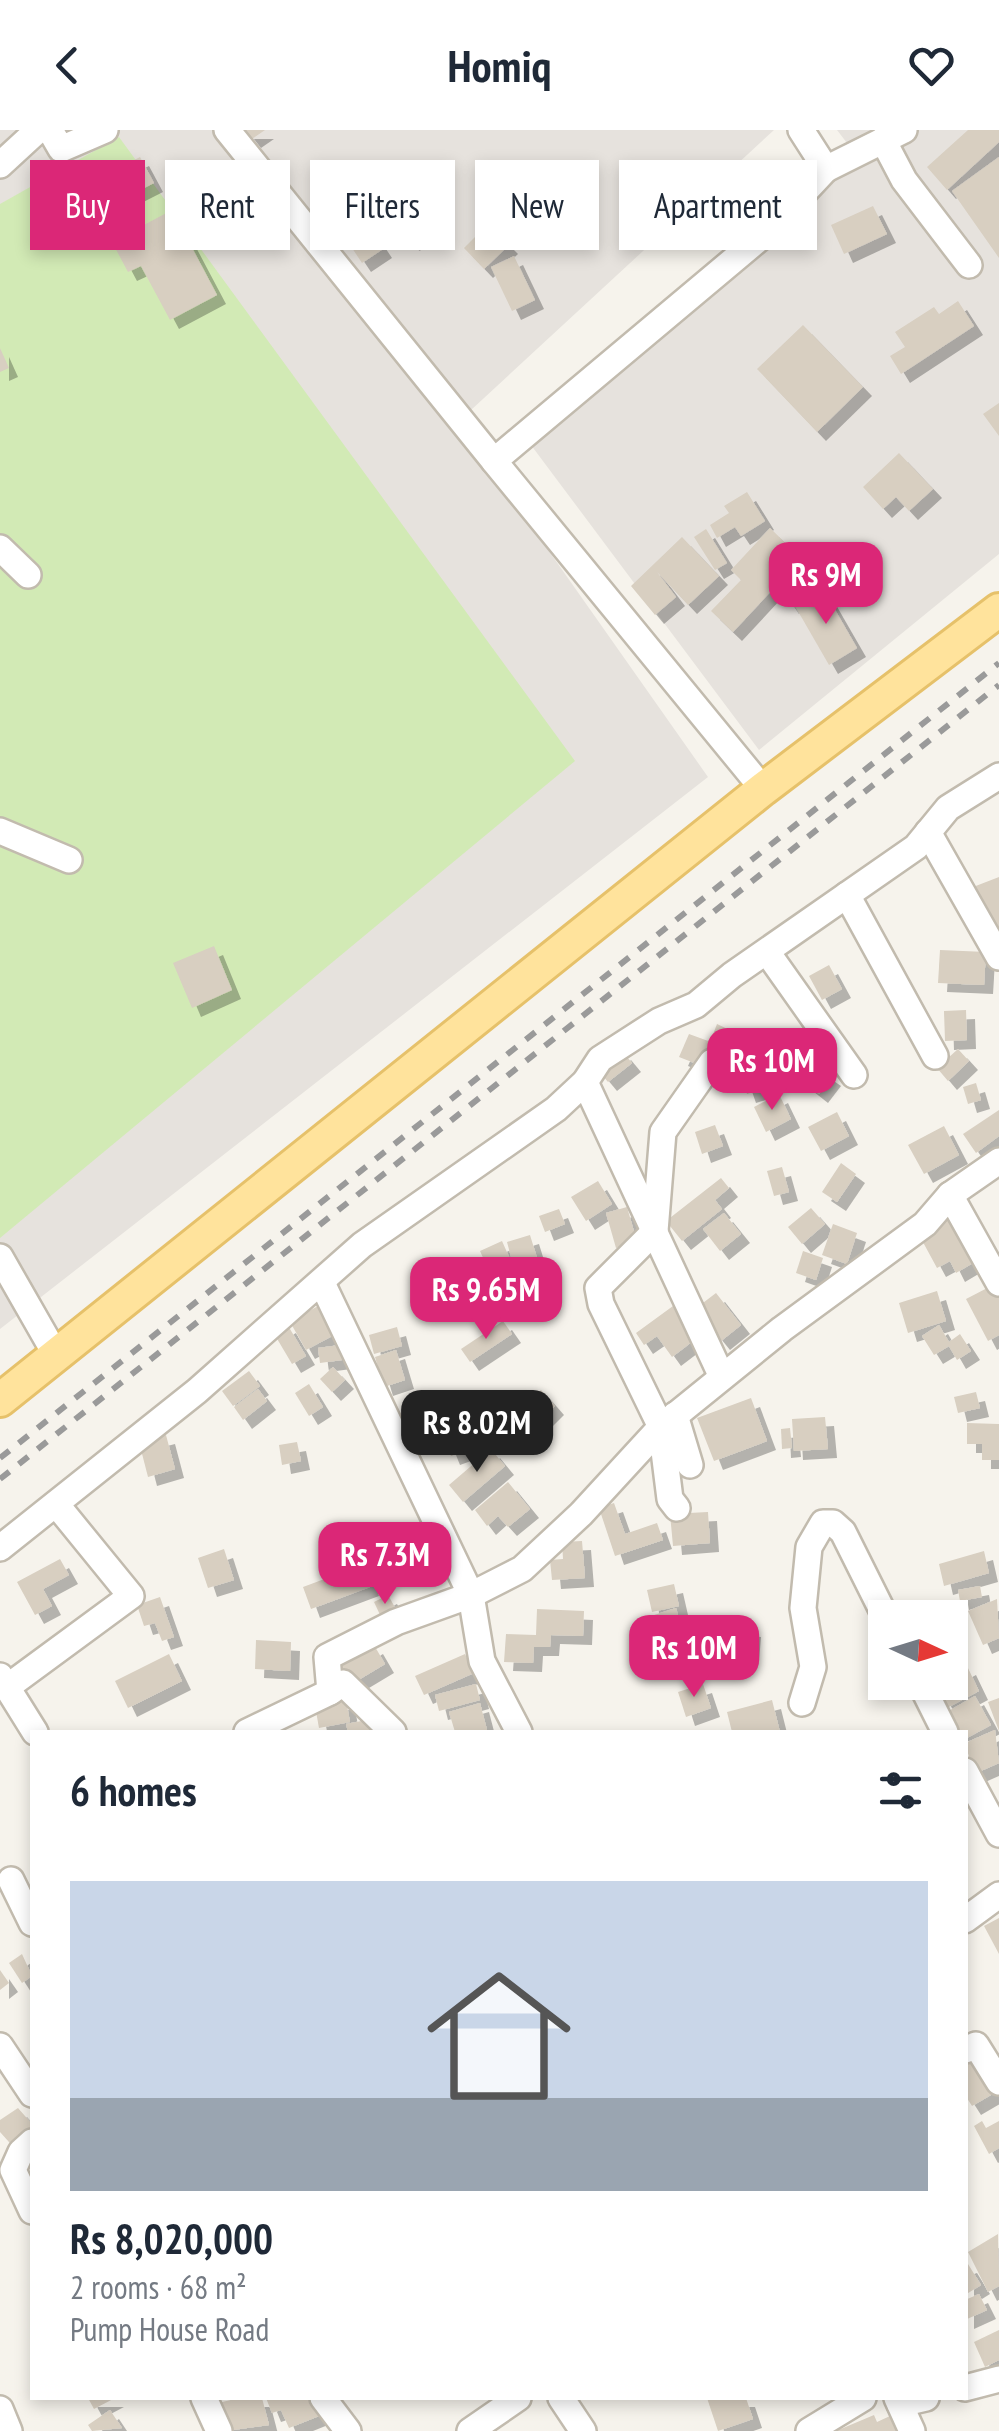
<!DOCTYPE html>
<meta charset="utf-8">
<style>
body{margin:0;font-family:"PT Sans Narrow",sans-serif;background:#f2f2f3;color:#1f2937;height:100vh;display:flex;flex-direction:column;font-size:38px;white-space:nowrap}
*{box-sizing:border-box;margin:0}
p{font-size:32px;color:#747a83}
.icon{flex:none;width:55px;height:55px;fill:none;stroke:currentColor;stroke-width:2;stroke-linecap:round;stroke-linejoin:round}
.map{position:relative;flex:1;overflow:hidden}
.details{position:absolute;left:30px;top:1600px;width:938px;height:670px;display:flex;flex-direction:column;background:#fff;border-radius:0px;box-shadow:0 5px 15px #0003}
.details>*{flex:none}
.guide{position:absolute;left:30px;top:30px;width:940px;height:90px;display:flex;gap:20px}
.needle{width:65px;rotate:94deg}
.tools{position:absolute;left:868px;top:1470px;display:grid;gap:20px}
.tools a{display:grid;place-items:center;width:100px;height:100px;border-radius:0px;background:#fff;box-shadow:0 5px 15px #0003;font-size:50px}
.price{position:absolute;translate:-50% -85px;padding:0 22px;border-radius:20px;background:#db2777;color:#fff;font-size:32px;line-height:65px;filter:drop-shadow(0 2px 5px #0008)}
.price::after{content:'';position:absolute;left:50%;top:60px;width:30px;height:22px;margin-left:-15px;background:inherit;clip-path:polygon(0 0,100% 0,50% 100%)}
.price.current{background:#222;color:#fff}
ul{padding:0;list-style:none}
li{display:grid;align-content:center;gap:20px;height:530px;padding:0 40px}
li+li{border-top:2px solid #e0e1e3}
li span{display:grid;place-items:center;height:310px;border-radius:0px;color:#555}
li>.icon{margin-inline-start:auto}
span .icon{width:180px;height:180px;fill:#fffc;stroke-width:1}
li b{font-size:42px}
h2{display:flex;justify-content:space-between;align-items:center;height:120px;padding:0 40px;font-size:42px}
.chip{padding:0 35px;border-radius:0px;background:#fff;box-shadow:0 5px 15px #0003;font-size:35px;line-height:90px}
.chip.current{background:#db2777;color:#fff}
header{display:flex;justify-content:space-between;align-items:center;height:130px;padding:0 40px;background:#fff;font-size:45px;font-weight:700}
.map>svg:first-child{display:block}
.industrial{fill:#e6e2dd}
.green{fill:#d2eab5}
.building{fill:#d8cfc1;filter:url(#shadow)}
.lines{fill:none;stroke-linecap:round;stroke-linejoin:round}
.minor-casing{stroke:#c2bbae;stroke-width:30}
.major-casing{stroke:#e6c16a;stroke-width:38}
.minor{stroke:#fff;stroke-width:25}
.major{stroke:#ffe39c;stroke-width:32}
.rail{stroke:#9a9a9a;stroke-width:6;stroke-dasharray:12 12;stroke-linecap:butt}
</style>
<header><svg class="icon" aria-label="back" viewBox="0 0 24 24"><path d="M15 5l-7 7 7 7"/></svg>Homiq<svg class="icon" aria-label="heart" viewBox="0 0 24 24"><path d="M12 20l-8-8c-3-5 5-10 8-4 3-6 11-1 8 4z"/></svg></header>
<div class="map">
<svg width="999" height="2301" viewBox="0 0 999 2301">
<defs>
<filter id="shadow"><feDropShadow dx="9" dy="9" stdDeviation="0" flood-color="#0004"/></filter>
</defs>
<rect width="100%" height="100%" fill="#f6f3ec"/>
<!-- industrial -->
<g class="industrial">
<polygon points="0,0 774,0 458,292 708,647 0,1199"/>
<polygon points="837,0 999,0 999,424 759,620 525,307 860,30"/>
</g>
<!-- green -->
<polygon class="green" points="119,7 575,631 0,1108 0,74"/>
<!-- building -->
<g class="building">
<polygon points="245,0 265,0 252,9"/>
<polygon points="968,0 999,0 999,12 947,60 927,37"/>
<polygon points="140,27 154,53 93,84 80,58"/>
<polygon points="999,27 999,128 952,61"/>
<polygon points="873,76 887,104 844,124 831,95"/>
<polygon points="172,80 217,165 170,190 141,136 128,142 112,112"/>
<polygon points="411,84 423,92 411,112 399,104"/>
<polygon points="488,94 509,115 484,139 464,118"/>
<polygon points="373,104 383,119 362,133 352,118"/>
<polygon points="514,126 535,170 512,181 491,137"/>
<polygon points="958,171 974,196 901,244 890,226 905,217 895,202 934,177 939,184"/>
<polygon points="803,195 863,257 817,302 757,239"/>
<polygon points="0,218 9,238 0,242"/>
<polygon points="999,273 999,306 983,284"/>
<polygon points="899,323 933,359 909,381 896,367 883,379 863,357"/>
<polygon points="747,362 765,391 741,406 735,397 717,408 710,395 729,383 724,376"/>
<polygon points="770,398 808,435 793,451 786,445 733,502 711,481 741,450 731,440"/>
<polygon points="706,399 727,433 715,440 694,407"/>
<polygon points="682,407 719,446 688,475 657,442 676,467 655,485 631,456"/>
<polygon points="809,447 816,459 790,475 782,463"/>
<polygon points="823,459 857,518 829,535 795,476"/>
<polygon points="999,747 999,825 968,759"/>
<polygon points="214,816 232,860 192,878 173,833"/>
<polygon points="940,820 986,822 984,855 938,853"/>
<polygon points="829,835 842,859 822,870 809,846"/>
<polygon points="966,880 967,910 945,911 944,881"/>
<polygon points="717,894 734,902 727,919 710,912"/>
<polygon points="689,904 711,912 702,936 679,927"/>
<polygon points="754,913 769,957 747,964 739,941 723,946 717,925"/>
<polygon points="958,919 969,931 948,951 937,938"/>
<polygon points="622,921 632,933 608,952 598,940"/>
<polygon points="812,933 832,947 819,964 800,949"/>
<polygon points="976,953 981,970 968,974 963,957"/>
<polygon points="779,964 791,989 766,1002 754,977"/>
<polygon points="999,980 999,1006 976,1023 963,1004"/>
<polygon points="837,982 849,1006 821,1021 808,997"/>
<polygon points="715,995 723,1016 702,1024 695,1002"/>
<polygon points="944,996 959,1025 924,1044 908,1015"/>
<polygon points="841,1033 856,1044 837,1072 822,1062"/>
<polygon points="782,1037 789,1062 774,1066 767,1041"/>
<polygon points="721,1048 729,1058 715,1070 722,1079 682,1111 666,1091"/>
<polygon points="598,1051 612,1074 586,1091 571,1067"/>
<polygon points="627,1077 637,1112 616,1118 606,1083"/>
<polygon points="811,1078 825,1094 802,1114 788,1097"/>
<polygon points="559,1079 565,1094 545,1102 539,1086"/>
<polygon points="724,1083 741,1104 720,1121 703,1099"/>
<polygon points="953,1084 978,1130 956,1143 950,1131 937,1138 918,1103"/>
<polygon points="833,1094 857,1103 847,1134 822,1125"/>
<polygon points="530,1105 538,1131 514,1138 517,1145 495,1154 480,1121 502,1111 514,1138 507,1112"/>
<polygon points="803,1121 823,1128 816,1150 796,1143"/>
<polygon points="481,1138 489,1155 470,1164 462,1147"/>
<polygon points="995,1154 999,1163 999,1205 988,1211 966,1169"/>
<polygon points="937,1161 946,1191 908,1203 899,1173"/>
<polygon points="716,1163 741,1195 721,1211 695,1179"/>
<polygon points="318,1176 334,1205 306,1220 290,1192"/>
<polygon points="673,1176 697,1208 672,1227 657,1206 644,1215 636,1203"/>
<polygon points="503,1191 512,1204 470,1232 461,1219"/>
<polygon points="287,1194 306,1226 292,1234 273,1202"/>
<polygon points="939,1195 949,1212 960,1204 971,1221 957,1230 949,1216 934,1225 922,1206"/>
<polygon points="397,1197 402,1216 374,1224 369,1205"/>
<polygon points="340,1215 342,1230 320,1233 318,1218"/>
<polygon points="396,1220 405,1250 384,1257 375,1227"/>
<polygon points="333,1237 345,1250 332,1262 320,1249"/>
<polygon points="249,1241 260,1256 233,1276 222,1261"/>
<polygon points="309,1254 323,1277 309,1286 295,1263"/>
<polygon points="258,1259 267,1271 243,1290 234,1277"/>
<polygon points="541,1260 555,1276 537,1294 523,1278"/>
<polygon points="976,1262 980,1278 958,1283 954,1267"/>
<polygon points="447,1267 460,1284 449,1293 436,1275"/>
<polygon points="751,1268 767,1311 714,1331 697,1288"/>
<polygon points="434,1282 446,1298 435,1307 423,1291"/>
<polygon points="825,1287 828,1319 794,1321 792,1289"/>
<polygon points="967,1293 999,1294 999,1330 982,1330 982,1314 967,1314"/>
<polygon points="464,1297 473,1318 451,1326 443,1306"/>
<polygon points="790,1298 792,1318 782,1319 781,1299"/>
<polygon points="166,1305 175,1339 148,1347 139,1312"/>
<polygon points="297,1312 301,1331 282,1335 279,1315"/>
<polygon points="491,1319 505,1336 463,1372 449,1355"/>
<polygon points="508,1352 530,1379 508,1397 498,1386 487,1396 475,1380"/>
<polygon points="614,1373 625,1404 657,1393 663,1410 615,1426 599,1378"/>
<polygon points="708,1382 710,1413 673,1416 670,1384"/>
<polygon points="423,1392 433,1420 415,1427 404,1398"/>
<polygon points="582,1411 585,1448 552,1450 550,1430 563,1429 562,1412"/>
<polygon points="224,1419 234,1450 208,1458 198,1428"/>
<polygon points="984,1421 989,1443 944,1456 939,1434"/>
<polygon points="60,1429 69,1445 43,1459 52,1476 35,1485 17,1452"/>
<polygon points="362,1435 370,1457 311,1479 303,1457"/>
<polygon points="674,1454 679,1476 652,1482 647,1460"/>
<polygon points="980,1456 982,1467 960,1471 958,1460"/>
<polygon points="388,1465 397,1481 382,1489 374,1472"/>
<polygon points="160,1467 174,1507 162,1511 155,1493 144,1496 137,1475"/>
<polygon points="997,1469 999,1508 983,1515 968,1481"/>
<polygon points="676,1478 683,1503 658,1510 651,1486"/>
<polygon points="537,1479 584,1481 583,1506 551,1505 550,1517 534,1517 533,1533 504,1532 506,1504 536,1505"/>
<polygon points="724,1495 752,1498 750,1522 701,1517 703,1500 724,1501"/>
<polygon points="256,1510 291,1512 290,1541 255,1539"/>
<polygon points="374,1515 385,1534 350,1555 339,1535"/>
<polygon points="169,1524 182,1551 128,1578 115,1551"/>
<polygon points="465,1524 474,1543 424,1565 415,1546"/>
<polygon points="967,1536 979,1561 947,1578 935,1552 950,1552 950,1545"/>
<polygon points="476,1554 480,1570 439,1581 435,1565"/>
<polygon points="703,1554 711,1578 686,1587 678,1562"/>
<polygon points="975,1566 991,1595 965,1609 965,1602 956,1602 945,1583"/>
<polygon points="999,1568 999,1601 988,1572"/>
<polygon points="346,1570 350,1592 319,1598 315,1576"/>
<polygon points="772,1570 780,1602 732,1602 727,1582"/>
<polygon points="480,1573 487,1600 455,1602 449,1582"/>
<polygon points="377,1588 380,1602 348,1602 346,1594"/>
<polygon points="995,1600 999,1633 974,1644 965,1613"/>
<polygon points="999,1788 999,1824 984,1796"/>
<polygon points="22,1824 32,1846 22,1853 9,1833"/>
<polygon points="0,1840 9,1853 0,1860"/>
<polygon points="978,1929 996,1962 972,1976 965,1965 965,1936"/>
<polygon points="18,1978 32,1994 32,2010 17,2021 0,2002 0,1990"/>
<polygon points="982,1991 986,1998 999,1991 999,2018 989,2024 974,1996"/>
<polygon points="998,2104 999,2156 988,2162 968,2122"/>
<polygon points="968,2134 981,2155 965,2165 965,2135"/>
<polygon points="979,2164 987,2180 965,2190 965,2170"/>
<polygon points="999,2200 999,2230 985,2237 974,2212"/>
<polygon points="88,2268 115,2268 94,2279"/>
<polygon points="239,2268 262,2268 269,2295 226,2301 218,2273"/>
<polygon points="266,2268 311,2268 319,2286 289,2298 281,2280 272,2283"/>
<polygon points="707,2268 746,2268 753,2289 718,2301"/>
<polygon points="110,2280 122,2298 92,2301 88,2295"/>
<polygon points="874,2285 877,2292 890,2286 897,2301 836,2301"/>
</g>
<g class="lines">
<!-- minor casing -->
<g class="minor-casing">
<g id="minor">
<polyline points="50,0 61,19 105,0"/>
<polyline points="227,0 494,331"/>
<polyline points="883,10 904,50 969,135"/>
<polyline points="0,35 38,0"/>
<polyline points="826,39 904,0"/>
<polyline points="0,418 28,445"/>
<polyline points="763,659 494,331 767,102 826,39 801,0"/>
<polyline points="0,701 69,730"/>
<polyline points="928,702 999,827"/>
<polyline points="847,765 935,926"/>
<polyline points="767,822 854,945"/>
<polyline points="585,952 722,1247"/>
<polyline points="950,1065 999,1031"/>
<polyline points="0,1127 56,1225"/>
<polyline points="322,1153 471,1465 482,1531 519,1602"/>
<polyline points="675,1285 690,1335"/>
<polyline points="677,1378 670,1369 661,1297 601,1174 598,1158 655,1101 663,1002 712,932"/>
<polyline points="0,1418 197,1261 362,1115 556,979 585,952 600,929 659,891 696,875 732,845 916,717 948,678 999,646"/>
<polyline points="0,1546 35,1602"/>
<polyline points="920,1552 945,1602"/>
<polyline points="6,1558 131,1466 56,1374"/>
<polyline points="330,1562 343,1553 393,1602"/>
<polyline points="802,1573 813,1537 803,1478 809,1417 823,1393 833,1393 843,1402 886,1488"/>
<polyline points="247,1602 330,1562 327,1527 396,1492 471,1465 522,1439 581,1384 661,1297 782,1199 925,1094 950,1065 999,1153"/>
<polyline points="965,1641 999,1704"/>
<polyline points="11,1750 32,1793"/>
<polyline points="965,1790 999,1765"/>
<polyline points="0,1916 32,1964"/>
<polyline points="965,1920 976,1915 999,1952"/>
<polyline points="32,2012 21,2022 13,2040 32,2081"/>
<polyline points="965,2258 999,2249"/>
<polyline points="204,2268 219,2301"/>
<polyline points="323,2268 348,2301"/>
<polyline points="561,2268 583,2301"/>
<polyline points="897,2268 912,2301"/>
<polyline points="900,2274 926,2268"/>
<polyline points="0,2279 9,2301"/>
<polyline points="470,2301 518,2268"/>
<polyline points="809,2301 863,2268"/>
</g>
</g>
<!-- major casing -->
<g class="major-casing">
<polyline id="major" points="0,1270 763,659 999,480"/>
</g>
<!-- minor -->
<use href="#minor" class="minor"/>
<!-- major -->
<use href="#major" class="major"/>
<!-- rail -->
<g class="rail">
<polyline points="0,1328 999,533"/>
<polyline points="0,1349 999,555"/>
</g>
</g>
</svg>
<div class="tools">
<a><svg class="needle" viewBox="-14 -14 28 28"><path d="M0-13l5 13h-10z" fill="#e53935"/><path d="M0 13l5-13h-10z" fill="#747a83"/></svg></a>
</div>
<b class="price" style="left:826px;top:497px">Rs 9M</b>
<b class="price" style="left:772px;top:983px">Rs 10M</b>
<b class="price" style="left:486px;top:1212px">Rs 9.65M</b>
<b class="price current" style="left:477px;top:1345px">Rs 8.02M</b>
<b class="price" style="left:385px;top:1477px">Rs 7.3M</b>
<b class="price" style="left:694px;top:1570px">Rs 10M</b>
<div class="guide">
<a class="chip current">Buy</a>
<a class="chip">Rent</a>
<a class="chip">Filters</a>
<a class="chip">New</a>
<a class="chip">Apartment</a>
</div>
<section class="details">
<h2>6 homes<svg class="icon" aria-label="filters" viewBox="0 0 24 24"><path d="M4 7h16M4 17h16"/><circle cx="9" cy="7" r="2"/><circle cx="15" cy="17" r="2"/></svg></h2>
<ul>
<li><span style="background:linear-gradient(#c9d6e8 70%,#9aa5b1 0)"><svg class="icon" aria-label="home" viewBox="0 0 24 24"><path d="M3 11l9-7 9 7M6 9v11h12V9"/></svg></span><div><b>Rs 8,020,000</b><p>2 rooms · 68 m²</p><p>Pump House Road</p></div></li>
</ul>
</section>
</div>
